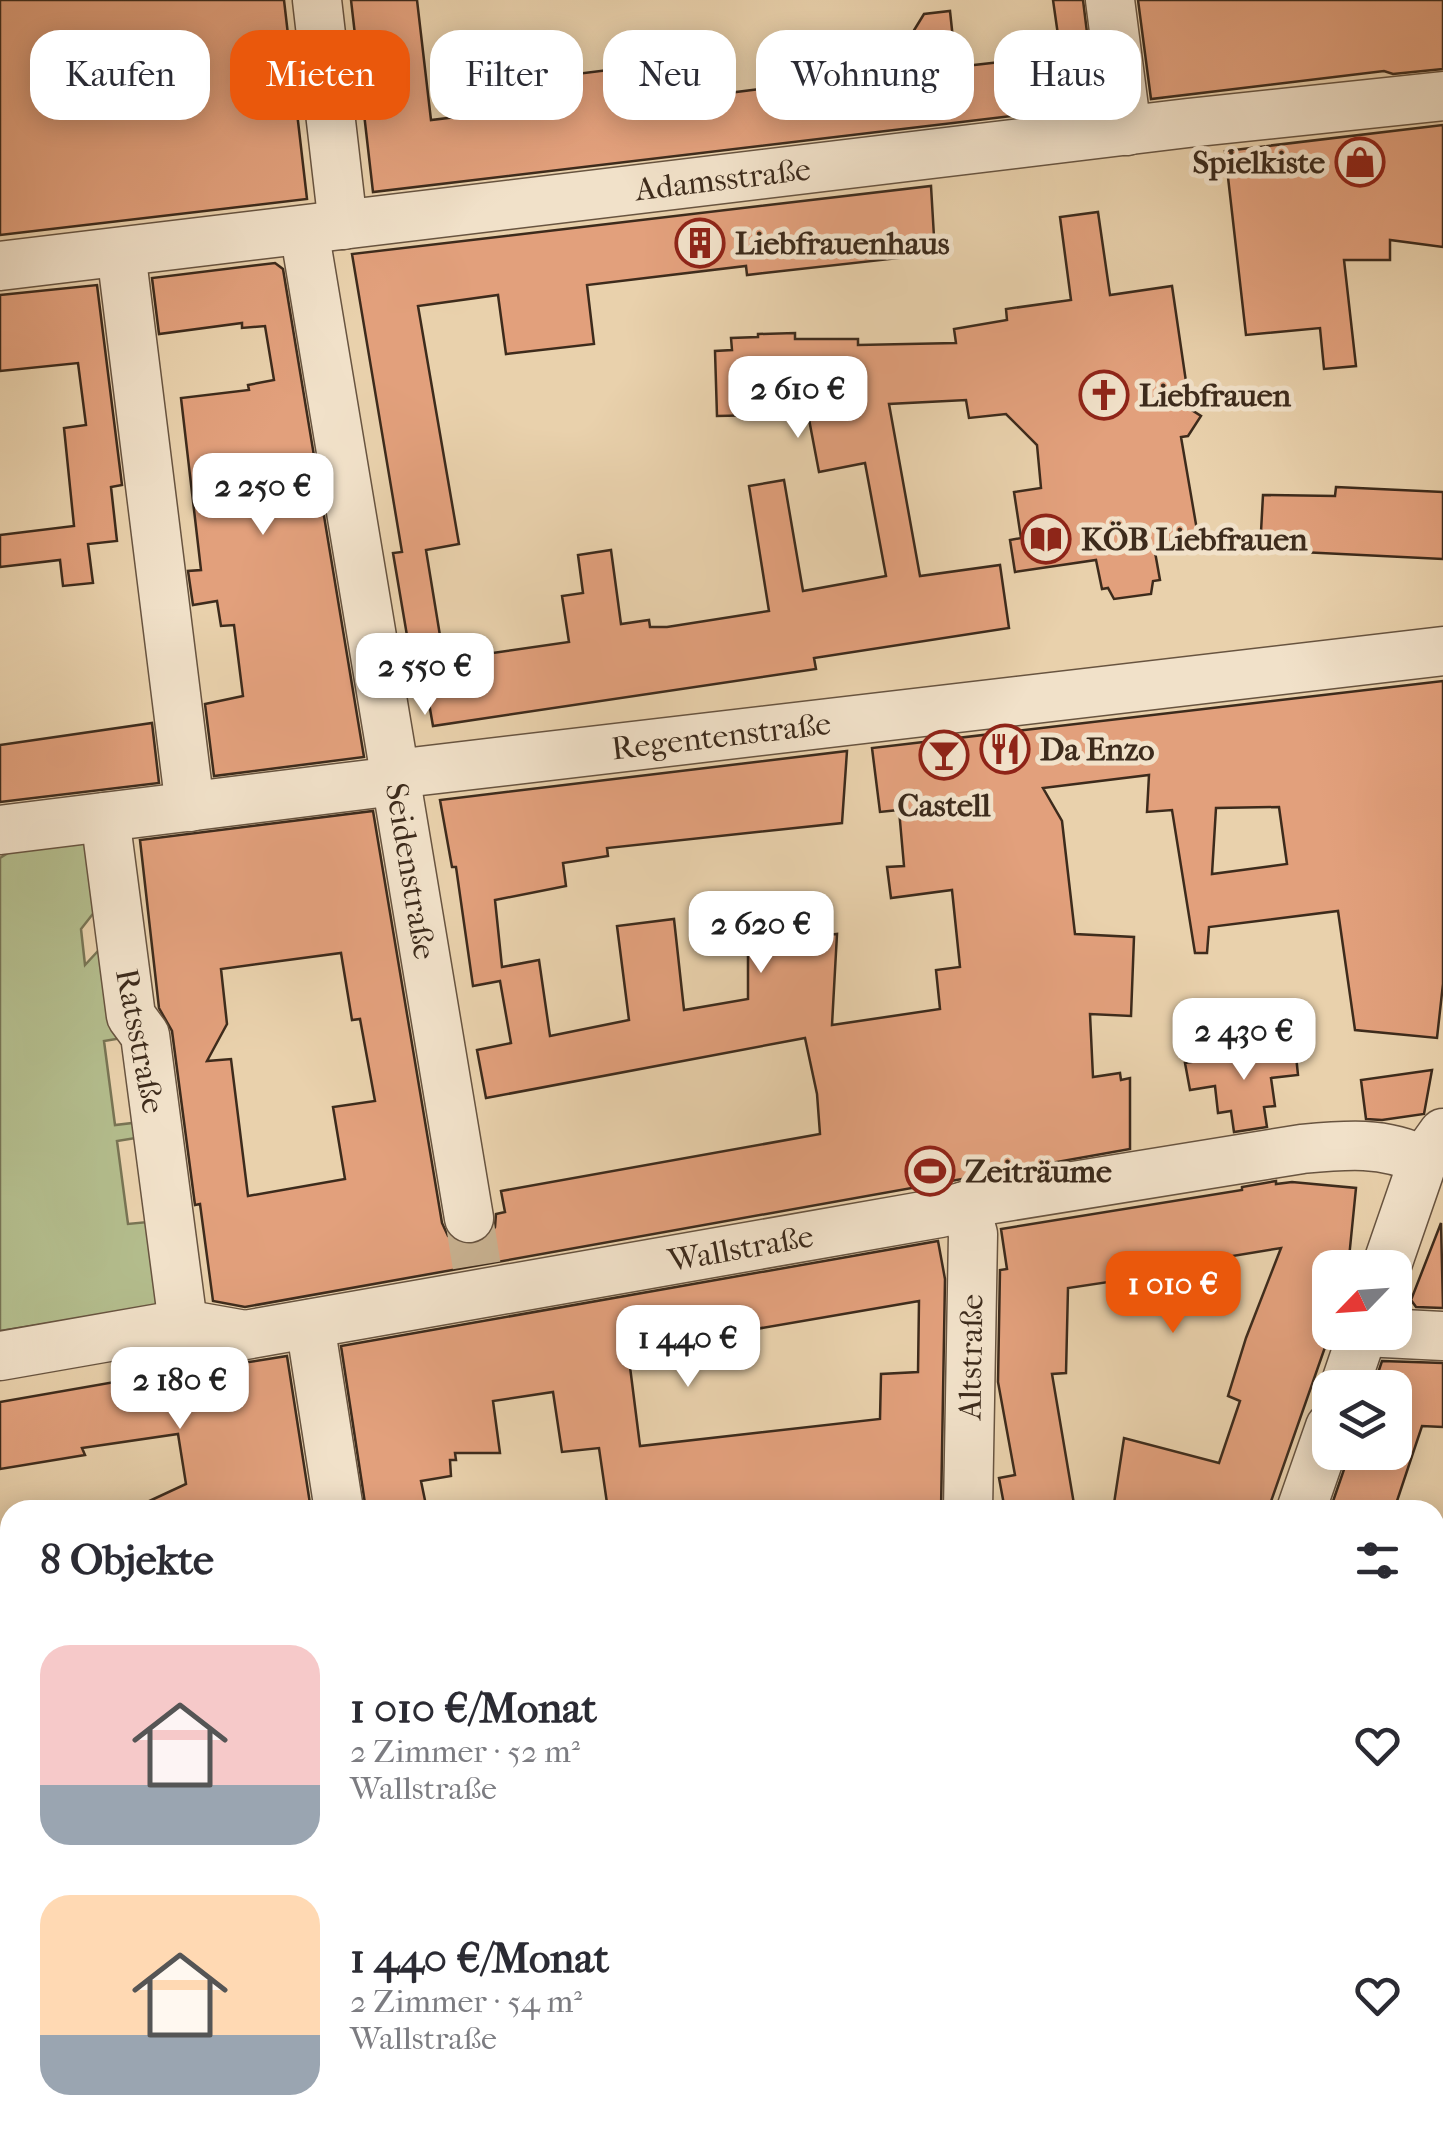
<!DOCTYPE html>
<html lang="de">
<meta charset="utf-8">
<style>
body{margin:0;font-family:"IM FELL French Canon",serif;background:#f2f2f3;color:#2b2b33;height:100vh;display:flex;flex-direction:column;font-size:38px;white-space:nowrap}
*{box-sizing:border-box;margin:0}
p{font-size:32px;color:#7c7c81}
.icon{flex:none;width:55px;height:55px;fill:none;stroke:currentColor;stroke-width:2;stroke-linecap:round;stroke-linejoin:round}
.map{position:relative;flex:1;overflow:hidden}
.sheet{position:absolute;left:0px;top:1500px;width:1445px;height:642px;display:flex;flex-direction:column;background:#fff;border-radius:30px 30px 0 0;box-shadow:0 5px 25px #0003}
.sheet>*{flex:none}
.banner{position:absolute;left:30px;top:30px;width:1385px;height:90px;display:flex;gap:20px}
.needle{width:65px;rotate:245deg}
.fabs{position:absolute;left:1312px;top:1250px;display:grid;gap:20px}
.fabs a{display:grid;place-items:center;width:100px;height:100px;border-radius:20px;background:#fff;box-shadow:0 5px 25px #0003;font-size:50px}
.price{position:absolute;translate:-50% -85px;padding:0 22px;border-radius:20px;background:#fff;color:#222;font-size:32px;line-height:65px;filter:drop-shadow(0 2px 5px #0008)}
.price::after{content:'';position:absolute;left:50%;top:60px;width:30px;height:22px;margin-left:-15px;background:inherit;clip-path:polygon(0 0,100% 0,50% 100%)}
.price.on{background:#ea580c;color:#fff}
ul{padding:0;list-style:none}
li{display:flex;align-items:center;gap:30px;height:250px;padding:0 40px}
li span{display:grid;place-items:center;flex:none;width:280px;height:200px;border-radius:30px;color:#555}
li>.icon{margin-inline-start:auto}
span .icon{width:120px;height:120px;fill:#fffc;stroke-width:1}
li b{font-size:42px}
h2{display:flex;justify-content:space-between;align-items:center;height:120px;padding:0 40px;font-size:42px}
.tag{padding:0 35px;border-radius:30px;background:#fff;box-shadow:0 5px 25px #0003;font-size:35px;line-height:90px}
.tag.on{background:#ea580c;color:#fff}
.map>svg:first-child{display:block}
.green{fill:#b3bc8c;stroke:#787454;stroke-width:2.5}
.building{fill:#e2a07c;stroke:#3d2b1c;stroke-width:2.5;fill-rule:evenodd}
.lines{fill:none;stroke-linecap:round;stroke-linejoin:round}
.minor-tunnel{stroke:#c7b08f;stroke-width:48;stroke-dasharray:48 24;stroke-linecap:butt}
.minor-casing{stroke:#685440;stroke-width:51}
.minor{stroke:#f1e1c9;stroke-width:48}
.labels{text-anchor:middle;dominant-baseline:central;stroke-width:10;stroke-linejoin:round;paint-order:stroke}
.poi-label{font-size:32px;font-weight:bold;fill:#3d2b1c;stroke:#f1e1c9;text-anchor:start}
.street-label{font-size:32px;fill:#3d2b1c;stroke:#f1e1c9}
</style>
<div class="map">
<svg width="1443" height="2142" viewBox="0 0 1443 2142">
<rect width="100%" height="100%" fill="#e9d1ac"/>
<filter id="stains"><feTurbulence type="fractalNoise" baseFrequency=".002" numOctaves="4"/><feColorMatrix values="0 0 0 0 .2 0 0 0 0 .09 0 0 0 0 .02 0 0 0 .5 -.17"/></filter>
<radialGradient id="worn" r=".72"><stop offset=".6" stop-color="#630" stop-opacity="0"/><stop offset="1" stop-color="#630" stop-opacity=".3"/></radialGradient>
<!-- green -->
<g class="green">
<polygon points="95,840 103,901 81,929 85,965 109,939 134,1036 104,1041 115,1125 141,1122 142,1137 117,1141 128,1224 158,1221 168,1295 150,1320 64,1321 0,1331 0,858 13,850"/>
<polygon points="1032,2133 1223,2133 1223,2142 1031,2142"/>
</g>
<!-- building -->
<g class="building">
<polygon points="0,0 284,0 307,199 0,235"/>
<polygon points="351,0 417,0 431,120 547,106 544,78 697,59 701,92 719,90 720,94 885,73 882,47 905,45 924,14 950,11 956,67 1026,59 1025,53 1060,49 1053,0 1083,0 1096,106 373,192"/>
<polygon points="1138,0 1443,0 1443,69 1393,74 1384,71 1151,99"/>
<polygon points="1443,125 1443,247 1390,240 1390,260 1344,260 1356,366 1324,369 1320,328 1246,335 1225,151"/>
<polygon points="931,186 935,254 747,275 746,266 587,285 594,344 506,354 498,295 418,306 459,544 426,550 444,660 569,642 562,596 583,593 578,555 611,550 621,624 649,620 650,627 667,627 769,611 749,486 784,480 803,591 886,576 865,463 819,472 808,414 717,416 715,351 732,350 731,338 758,337 758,334 795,333 795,339 858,339 858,345 956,343 954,329 1007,320 1006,309 1071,300 1060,217 1098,212 1110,295 1172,286 1190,409 1201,416 1188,436 1181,437 1198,536 1190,537 1190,547 1155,552 1160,580 1153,581 1151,594 1114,599 1108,588 1102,589 1096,560 1015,572 1010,540 1021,538 1014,492 1041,488 1037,445 1006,414 969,418 966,400 889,404 920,576 1000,565 1009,628 814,658 816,669 433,726 422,663 412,665 393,553 402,552 352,254"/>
<polygon points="275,263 283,269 364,757 214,776 205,704 243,696 234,625 221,626 217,601 193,605 188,571 201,570 181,398 249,390 248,385 274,380 265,326 242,328 242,323 159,334 152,278"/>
<polygon points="97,285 122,485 111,487 117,541 88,544 93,583 63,586 60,560 0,567 0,535 74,526 64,428 86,425 78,363 0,371 0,295"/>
<polygon points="1336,487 1443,492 1443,559 1260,550 1263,495 1335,496"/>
<path d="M1443,681v303l-6,54 -82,-8 -17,-119 -129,16 -2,26h-12l-23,-143 -25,2 2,-37 -106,13 19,33 13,113 59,3 -3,79 -41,-2 3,63 27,-4 1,7 9,-2v71l-885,158 -32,-6 -13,-97 -5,1 -23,-174 -13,-23 -19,-168 233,-29 69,412 6,13 10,7 15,2 14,-7 8,-11 1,-13 9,-2 -4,-21 319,-57 -3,-40 -12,-56 -319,60 -9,-48 34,-7 -11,-62 -27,5 -17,-119h-4l-12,-67 407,-49 -5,72 -235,25 1,8 -45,7 3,23 -71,14 7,67 37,-7 11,76 79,-16 -12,-94 57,-7 10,91 64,-11v-55l89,-10 -5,91 108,-16 -4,-39 24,-3 -8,-77 -61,8 -4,-31 17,-1 -5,-56 -19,2 -8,-64zM1279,807l8,57 -75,10 4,-66zM341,953l11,67 8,-1 15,82 -42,6 12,72 -97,17 -17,-137 -24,2 20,-37 -6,-55z"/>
<polygon points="152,723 159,783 0,802 0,745"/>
<polygon points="1295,1046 1298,1075 1271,1078 1275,1106 1264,1107 1267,1127 1234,1132 1231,1111 1218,1113 1215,1086 1190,1090 1185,1063"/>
<polygon points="1432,1070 1424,1114 1382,1120 1366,1119 1361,1080"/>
<polygon points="1276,1181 1276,1184 1292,1182 1356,1188 1348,1268 1330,1268 1330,1333 1268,1510 1113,1510 1124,1438 1219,1463 1240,1401 1228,1396 1246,1338 1281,1248 1190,1263 1195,1291 1176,1296 1159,1288 1148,1276 1068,1288 1066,1373 1052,1374 1075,1510 1005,1510 999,1478 1015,1475 998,1382 1000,1270 1007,1269 1001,1229 1242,1190 1242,1187"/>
<polygon points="1441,1223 1443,1308 1416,1307 1411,1300"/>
<path d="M938,1241l7,38 -4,231h-28v-7h-61v7h-244l-9,-62 -37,4 -9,-60 -60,9 7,52h-45l1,7h-6l1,16 -30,5 6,29h-61l-25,-164zM919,1301l-1,71 -37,2 -1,45 -240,27 -12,-95z"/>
<polygon points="287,1356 311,1510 130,1510 186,1484 178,1434 82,1448 85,1455 0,1469 0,1402 224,1363 224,1359 249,1362"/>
<polygon points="1382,1361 1443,1363 1443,1427 1422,1426 1394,1510 1330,1510 1350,1452 1395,1452 1395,1388 1373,1388"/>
</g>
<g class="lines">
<!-- minor-tunnel -->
<polyline class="minor-tunnel" points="469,1218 477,1268"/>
<!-- minor casing -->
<g class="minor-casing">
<g id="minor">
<polyline points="317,0 343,225"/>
<polyline points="1110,0 1127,131"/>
<path id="s1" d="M304,230l165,988"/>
<polyline points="121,252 190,807"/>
<path id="s2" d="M0,266l1188,-143 255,-27"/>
<polyline points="105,817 131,1016 145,1035 183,1324"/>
<path id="s3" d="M0,830l379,-47 33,-11 1031,-121"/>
<polyline points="965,1206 973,1234 968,1510"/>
<polyline points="1386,1268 1423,1161 1443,1133"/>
<polyline points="310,1324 339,1510"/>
<polyline points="1364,1332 1443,1336"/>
<path id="s4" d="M0,1356l183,-32 62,11 695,-122 47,-13 315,-51c42,-4 83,-8 121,12"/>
<polyline points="1344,1388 1363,1332"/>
<polyline points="1301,1510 1330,1427"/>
<polyline points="1435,1816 1443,1818"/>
<polyline points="0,1920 10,1916"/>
<polyline points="107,2132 108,2142"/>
<polyline points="492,2132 507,2142"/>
<polyline points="1003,2142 1003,2132"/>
<polyline points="1246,2142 1247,2132"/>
</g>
</g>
<!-- minor -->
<use href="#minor" class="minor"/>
</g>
<!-- icons -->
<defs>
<g id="shop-ring" transform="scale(2.5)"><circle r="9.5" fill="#f1e1c9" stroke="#8f2418" stroke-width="1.5"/><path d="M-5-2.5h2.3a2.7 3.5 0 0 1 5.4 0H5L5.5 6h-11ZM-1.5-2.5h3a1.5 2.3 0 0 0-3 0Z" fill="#8f2418"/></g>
<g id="building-ring" transform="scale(2.5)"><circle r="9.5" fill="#f1e1c9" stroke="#8f2418" stroke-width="1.5"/><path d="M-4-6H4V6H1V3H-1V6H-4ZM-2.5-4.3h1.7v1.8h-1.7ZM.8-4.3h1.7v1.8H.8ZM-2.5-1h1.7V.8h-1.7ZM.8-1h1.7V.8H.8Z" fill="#8f2418"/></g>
<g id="church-ring" transform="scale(2.5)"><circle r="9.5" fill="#f1e1c9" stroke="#8f2418" stroke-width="1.5"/><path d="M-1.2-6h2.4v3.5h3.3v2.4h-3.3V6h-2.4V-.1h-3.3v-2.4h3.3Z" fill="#8f2418"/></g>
<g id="library-ring" transform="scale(2.5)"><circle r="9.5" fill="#f1e1c9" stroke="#8f2418" stroke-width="1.5"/><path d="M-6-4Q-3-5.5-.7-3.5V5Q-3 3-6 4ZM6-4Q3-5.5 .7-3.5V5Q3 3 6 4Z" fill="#8f2418"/></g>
<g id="restaurant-ring" transform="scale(2.5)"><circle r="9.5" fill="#f1e1c9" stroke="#8f2418" stroke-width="1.5"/><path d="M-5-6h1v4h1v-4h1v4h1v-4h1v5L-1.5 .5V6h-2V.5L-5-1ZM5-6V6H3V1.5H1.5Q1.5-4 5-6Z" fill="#8f2418"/></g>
<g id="bar-ring" transform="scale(2.5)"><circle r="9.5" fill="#f1e1c9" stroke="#8f2418" stroke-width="1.5"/><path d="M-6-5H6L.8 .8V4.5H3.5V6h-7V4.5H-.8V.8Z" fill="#8f2418"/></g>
<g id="stadium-ring" transform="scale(2.5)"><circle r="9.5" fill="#f1e1c9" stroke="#8f2418" stroke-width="1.5"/><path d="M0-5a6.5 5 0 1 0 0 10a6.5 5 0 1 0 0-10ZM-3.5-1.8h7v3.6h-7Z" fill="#8f2418"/></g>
</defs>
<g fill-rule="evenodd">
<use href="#shop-ring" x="1360" y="162"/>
<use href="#building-ring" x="700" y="243"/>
<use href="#church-ring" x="1104" y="395"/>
<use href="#library-ring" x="1046" y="539"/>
<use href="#restaurant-ring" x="1005" y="749"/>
<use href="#bar-ring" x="944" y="755"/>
<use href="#stadium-ring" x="930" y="1171"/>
</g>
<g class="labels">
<!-- poi labels -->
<g class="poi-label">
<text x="1325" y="162" text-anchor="end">Spielkiste</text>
<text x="735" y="243">Liebfrauenhaus</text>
<text x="1139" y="395">Liebfrauen</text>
<text x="1081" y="539">KÖB Liebfrauen</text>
<text x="1040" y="749">Da Enzo</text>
<text x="944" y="805" text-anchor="middle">Castell</text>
<text x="965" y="1171">Zeiträume</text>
</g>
<!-- street labels -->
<g class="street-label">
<text stroke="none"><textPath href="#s2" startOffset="728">Adamsstraße</textPath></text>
<text stroke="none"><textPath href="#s3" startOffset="728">Regentenstraße</textPath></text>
<text stroke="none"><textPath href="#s1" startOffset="650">Seidenstraße</textPath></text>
<text transform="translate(140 1041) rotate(79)">Ratsstraße</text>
<text stroke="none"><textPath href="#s4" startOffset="752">Wallstraße</textPath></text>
<text transform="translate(971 1357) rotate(-89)">Altstraße</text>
</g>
</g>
<rect width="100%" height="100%" filter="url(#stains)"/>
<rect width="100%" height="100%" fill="url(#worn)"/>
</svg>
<div class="fabs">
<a><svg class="needle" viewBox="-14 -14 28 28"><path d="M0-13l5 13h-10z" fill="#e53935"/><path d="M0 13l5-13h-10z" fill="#7c7c81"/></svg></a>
<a><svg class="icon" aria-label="layers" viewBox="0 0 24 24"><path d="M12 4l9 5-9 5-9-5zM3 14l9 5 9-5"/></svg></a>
</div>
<b class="price" style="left:798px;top:441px">2 610 €</b>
<b class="price" style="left:263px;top:538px">2 250 €</b>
<b class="price" style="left:425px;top:718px">2 550 €</b>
<b class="price" style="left:761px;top:976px">2 620 €</b>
<b class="price" style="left:1244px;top:1083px">2 430 €</b>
<b class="price on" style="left:1173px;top:1336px">1 010 €</b>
<b class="price" style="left:688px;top:1390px">1 440 €</b>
<b class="price" style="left:180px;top:1432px">2 180 €</b>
<div class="banner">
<a class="tag">Kaufen</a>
<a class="tag on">Mieten</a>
<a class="tag">Filter</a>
<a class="tag">Neu</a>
<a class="tag">Wohnung</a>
<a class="tag">Haus</a>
</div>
<section class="sheet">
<h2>8 Objekte<svg class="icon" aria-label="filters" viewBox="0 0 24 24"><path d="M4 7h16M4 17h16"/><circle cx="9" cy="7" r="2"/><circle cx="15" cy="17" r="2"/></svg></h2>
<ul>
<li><span style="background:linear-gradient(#f6c9c9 70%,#9aa5b1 0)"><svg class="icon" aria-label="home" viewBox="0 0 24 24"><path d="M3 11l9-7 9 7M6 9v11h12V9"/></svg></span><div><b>1 010 €/Monat</b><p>2 Zimmer · 52 m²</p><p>Wallstraße</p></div><svg class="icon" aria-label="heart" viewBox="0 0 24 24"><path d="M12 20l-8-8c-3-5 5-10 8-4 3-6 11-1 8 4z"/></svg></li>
<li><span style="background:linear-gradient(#ffd9b3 70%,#9aa5b1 0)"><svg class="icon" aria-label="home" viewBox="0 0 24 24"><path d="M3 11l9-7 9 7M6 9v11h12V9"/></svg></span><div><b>1 440 €/Monat</b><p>2 Zimmer · 54 m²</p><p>Wallstraße</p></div><svg class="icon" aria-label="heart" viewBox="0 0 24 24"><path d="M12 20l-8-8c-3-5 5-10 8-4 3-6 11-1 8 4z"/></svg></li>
</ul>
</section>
</div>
